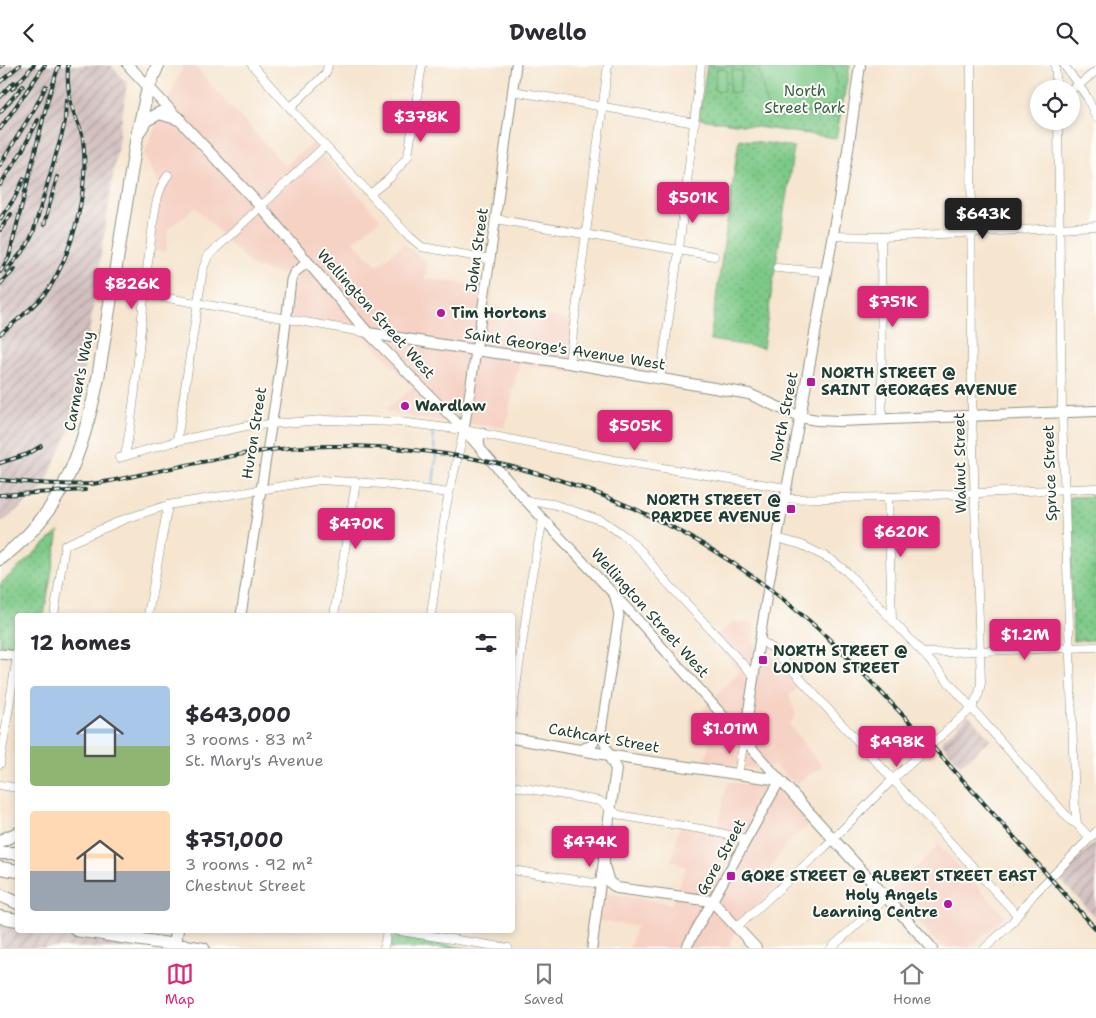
<!DOCTYPE html>
<meta charset="utf-8">
<style>
body{margin:0;font-family:"Shantell Sans",sans-serif;background:#f2f2f3;color:#2b2b33;height:100vh;display:flex;flex-direction:column;font-size:19px;white-space:nowrap}
*{box-sizing:border-box;margin:0}
p{font-size:16px;color:#7c7c81}
.icon{flex:none;width:28px;height:28px;fill:none;stroke:currentColor;stroke-width:2;stroke-linecap:round;stroke-linejoin:round}
.map{position:relative;flex:1;overflow:hidden}
.sheet{position:absolute;left:15px;top:548px;width:500px;height:320px;display:flex;flex-direction:column;background:#fff;border-radius:5px;box-shadow:0 2px 8px #0003}
.sheet>*{flex:none}
.controls{position:absolute;left:1030px;top:15px;display:grid;gap:10px}
.controls a{display:grid;place-items:center;width:50px;height:50px;border-radius:50%;background:#fff;box-shadow:0 2px 8px #0003;font-size:25px}
.price{position:absolute;translate:-50% -42px;padding:0 11px;border-radius:5px;background:#db2777;color:#fff;font-size:16px;line-height:32px;filter:drop-shadow(0 1px 2px #0008)}
.price::after{content:'';position:absolute;left:50%;top:30px;width:15px;height:11px;margin-left:-8px;background:inherit;clip-path:polygon(0 0,100% 0,50% 100%)}
.price.selected{background:#222;color:#fff}
ul{padding:0;list-style:none}
li{display:flex;align-items:center;gap:15px;height:125px;padding:0 15px}
li span{display:grid;place-items:center;flex:none;width:140px;height:100px;border-radius:5px;color:#555}
li>.icon{margin-inline-start:auto}
span .icon{width:60px;height:60px;fill:#fffc;stroke-width:1}
li b{font-size:21px}
h2{display:flex;justify-content:space-between;align-items:center;height:60px;padding:0 15px;font-size:21px}
header{display:flex;justify-content:space-between;align-items:center;height:65px;padding:0 15px;background:#fff;font-size:22px;font-weight:700}
.menu{display:flex;justify-content:space-around;align-items:center;height:70px;border-top:1px solid #e1e1e2;background:#fff;font-size:14px;color:#7c7c81}
.menu a{display:grid;justify-items:center;gap:2px}
.menu .selected{color:#db2777}
.map>svg:first-child{display:block}
.built{fill:#f6d2c4}
.industrial{fill:url(#industrial-furrows)}
.park{fill:url(#park-dots);stroke:#4e835e}
.pitch{fill:#7dc987;stroke:#4e835e}
.lines{fill:none;stroke-linecap:round;stroke-linejoin:round}
.stream{stroke:#60a8d7;stroke-width:2}
.minor-casing{stroke:#8a9182;stroke-width:9}
.tertiary-casing{stroke:#8a9182;stroke-width:11}
.secondary-casing{stroke:#8a9182;stroke-width:12}
.trunk-casing{stroke:#8a9182;stroke-width:14}
.minor{stroke:#fff;stroke-width:8}
.tertiary{stroke:#fff;stroke-width:9}
.secondary{stroke:#fff;stroke-width:10}
.trunk{stroke:#fff;stroke-width:12}
.rail-casing{stroke:#1f3d34;stroke-width:4}
.rail{stroke:#fdfcf7;stroke-width:2;stroke-dasharray:5.5;stroke-linecap:butt}
.poi-dot{fill:#b5179e;stroke:#fdfcf7;stroke-width:2}
.labels{text-anchor:middle;dominant-baseline:central;stroke-width:4;stroke-linejoin:round;paint-order:stroke}
.park-label{font-size:15px;fill:#366049;stroke:#fdfcf7}
.street-label{font-size:15px;fill:#1f3d34;stroke:#fdfcf7}
.poi-label{font-size:15px;font-weight:bold;fill:#1f3d34;stroke:#fdfcf7;text-anchor:start}
</style>
<header><svg class="icon" aria-label="back" viewBox="0 0 24 24"><path d="M15 5l-7 7 7 7"/></svg>Dwello<svg class="icon" aria-label="search" viewBox="0 0 24 24"><circle cx="10" cy="10" r="6"/><path d="M15 15l6 6"/></svg></header>
<div class="map">
<svg width="1096" height="883" viewBox="0 0 1096 883">
<defs>
<pattern id="industrial-furrows" width="10" height="10" patternUnits="userSpaceOnUse" patternTransform="scale(1.25)"><rect width="10" height="10" fill="#d1bfbe"/><path d="M-1 1l2-2M0 10L10 0M9 11l2-2" fill="none" stroke="#a99c9b"/></pattern>
<pattern id="park-dots" width="8" height="8" patternUnits="userSpaceOnUse" patternTransform="scale(1.25)"><rect width="8" height="8" fill="#7dc987"/><path d="M2 2h.1M6 6h.1" fill="none" stroke="#66a46f" stroke-width="1.8" stroke-linecap="round"/></pattern>
</defs>
<rect width="100%" height="100%" fill="#fdfcf7"/>
<filter id="ink" filterUnits="userSpaceOnUse"><feTurbulence type="fractalNoise" baseFrequency=".02" numOctaves="2"/><feDisplacementMap in="SourceGraphic" scale="10" xChannelSelector="R" yChannelSelector="G"/><feConvolveMatrix kernelMatrix="1 2 1 2 8 2 1 2 1" color-interpolation-filters="sRGB"/></filter>
<filter id="wash" filterUnits="userSpaceOnUse"><feTurbulence type="fractalNoise" baseFrequency=".0096" numOctaves="4" result="noise"/><feDisplacementMap in="SourceGraphic" scale="20" xChannelSelector="R" yChannelSelector="G"/><feGaussianBlur stdDeviation="1.12" result="paint"/><feColorMatrix in="noise" values="0 0 0 0 0 0 0 0 0 0 0 0 0 0 0 0 0 1.4 0 .05"/><feComposite in="paint" operator="in"/></filter>
<g filter="url(#wash)">
<rect width="100%" height="100%" fill="#f6e5cf"/>
<!-- built -->
<g class="built">
<polygon points="184,0 193,0 285,101 312,78 380,154 353,176 377,200 404,179 426,196 425,213 494,223 490,240 579,257 571,308 519,298 505,363 416,353 385,346 413,322 357,262 289,251 294,212 252,201 195,142 168,164 166,187 151,186 161,123 144,88"/>
<polygon points="733,557 755,558 753,578 770,590 798,622 789,631 796,650 789,660 822,701 796,719 775,701 758,704 706,696 710,663 703,644 739,607 713,573"/>
<polygon points="728,717 764,721 786,729 810,759 787,778 769,807 778,819 749,847 735,866 728,883 630,883 636,861 599,855 606,828 672,839 686,802 672,795 680,758 717,763"/>
<polygon points="939,780 1005,851 969,883 942,883 892,826"/>
</g>
<!-- industrial -->
<g class="industrial">
<polygon points="0,0 111,0 127,19 77,348 43,424 0,459"/>
<polygon points="969,650 991,674 960,700 941,677"/>
<polygon points="1096,776 1096,853 1057,811"/>
<polygon points="0,859 17,862 18,865 34,865 135,883 0,883"/>
</g>
<!-- park -->
<g class="park">
<polygon points="707,0 850,0 836,73 699,54"/>
<polygon points="739,74 794,82 763,283 710,275"/>
<polygon points="1096,431 1096,575 1073,576 1069,432"/>
<polygon points="59,466 44,550 18,550 17,582 0,580 0,519"/>
<polygon points="396,872 467,883 391,883 392,874"/>
</g>
<!-- pitch -->
<g class="pitch">
<path d="M758,0h74c7,13 3,26 1,40l-59,14 -5,-4z"/>
<polygon points="717,3 727,5 724,26 714,25"/>
<polygon points="732,5 742,6 739,28 729,27"/>
</g>
<g class="lines">
<!-- stream -->
<polyline class="stream" points="432,368 436,392 433,422"/>
</g>
</g>
<g filter="url(#ink)">
<g class="lines">
<!-- minor casing -->
<g class="minor-casing">
<g id="minor">
<polyline points="252,0 290,43 410,172 422,182 490,194"/>
<polyline points="1055,0 1057,24"/>
<polyline points="1064,0 1087,32 1096,52"/>
<polyline points="1071,24 1079,20 1096,6"/>
<polyline points="513,26 695,58"/>
<polyline points="290,43 326,8 328,0"/>
<polyline points="1058,56 1062,347 1075,743 1077,759"/>
<polyline points="370,129 390,113 408,91 422,0"/>
<polyline points="495,154 714,191"/>
<polyline points="833,171 881,172 1096,161"/>
<polyline points="881,172 882,354"/>
<polyline points="777,203 826,207"/>
<polyline points="145,229 368,268"/>
<polyline points="569,298 608,0"/>
<polyline points="660,314 679,184 701,0"/>
<polyline points="177,376 203,204 208,191 325,81"/>
<path d="M125,391c14,-71 15,-144 26,-216 3,-22 4,-47 17,-65"/>
<polyline points="119,393 177,376 246,361 323,355 400,357 464,365 614,395 786,423"/>
<polyline points="888,432 892,555"/>
<polyline points="784,434 888,432 1096,423"/>
<polyline points="526,436 553,439 603,456 626,472 642,487 660,510 753,610"/>
<polyline points="777,473 802,480 832,495 847,507 923,588 1071,756 1077,759 1090,773"/>
<polyline points="54,550 65,480 125,454 168,440 320,415 383,419 449,428"/>
<polyline points="148,550 168,440"/>
<polyline points="334,550 356,417"/>
<polyline points="431,550 446,442 464,365"/>
<polyline points="760,575 772,583 1017,850"/>
<polyline points="923,588 1096,582"/>
<polyline points="512,651 531,515 543,454"/>
<polyline points="0,699 17,591"/>
<polyline points="738,710 744,674"/>
<polyline points="0,720 18,723"/>
<polyline points="512,721 600,736 617,749 624,751 707,765 746,774"/>
<polyline points="512,805 600,819"/>
<polyline points="737,862 825,782 892,715 972,643 979,628 981,618 972,351 971,0"/>
<polyline points="394,865 508,883"/>
<polyline points="384,883 387,865"/>
<polyline points="831,883 887,832"/>
<polyline points="985,883 1010,860 1033,830 1096,767"/>
</g>
</g>
<!-- tertiary casing -->
<g class="tertiary-casing">
<g id="tertiary">
<polyline points="368,268 464,365 526,436 637,554 780,715 686,883"/>
<polyline points="464,365 490,194 516,0"/>
<polyline points="480,383 479,374 482,368"/>
<polyline points="241,550 281,299 291,215 294,208 308,197"/>
<polyline points="0,589 18,591"/>
<polyline points="744,674 768,523 800,352"/>
<polyline points="579,685 592,680 601,666"/>
<polyline points="608,689 601,666 619,550 615,532"/>
<polyline points="592,883 603,799"/>
</g>
</g>
<!-- secondary casing -->
<g class="secondary-casing">
<g id="secondary">
<polyline points="128,0 261,142 368,268 475,285 569,298 749,329 800,352 817,355 839,356 1096,346"/>
<polyline points="800,352 848,85 860,0"/>
<polyline points="512,673 631,694 780,715 932,883"/>
<polyline points="608,689 616,704 604,790 604,801 609,817 617,823 712,836 756,883"/>
<polyline points="174,883 175,880 186,880 204,883"/>
</g>
</g>
<!-- trunk casing -->
<g class="trunk-casing">
<g id="trunk">
<polyline points="140,65 146,55 160,48 179,54"/>
<path d="M0,494c63,-46 83,-108 98,-181l39,-242 11,-48 10,-23"/>
<polyline points="0,776 18,768"/>
<polyline points="0,788 18,788"/>
<polyline points="0,803 18,806"/>
<polyline points="0,830 18,838"/>
<polyline points="0,852 18,855"/>
<polyline points="76,865 175,880 177,865"/>
</g>
</g>
<!-- minor -->
<use href="#minor" class="minor"/>
<!-- tertiary -->
<use href="#tertiary" class="tertiary"/>
<!-- secondary -->
<use href="#secondary" class="secondary"/>
<!-- trunk -->
<use href="#trunk" class="trunk"/>
<!-- rail casing -->
<g class="rail-casing">
<g id="rail">
<polyline points="0,2 3,0"/>
<polyline points="0,17 20,0"/>
<polyline points="12,24 34,0"/>
<polyline points="0,32 14,17"/>
<polyline points="0,47 23,21"/>
<polyline points="0,64 45,0"/>
<polyline points="0,100 36,41 46,21"/>
<polyline points="0,120 22,86 38,55"/>
<polyline points="0,154 14,134 24,114"/>
<polyline points="44,160 57,112"/>
<polyline points="0,165 11,149"/>
<polyline points="6,206 27,181 33,168 62,69 65,56 66,35"/>
<polyline points="0,207 9,192 48,34 59,0"/>
<polyline points="0,219 15,204"/>
<path d="M0,269c13,-10 42,-34 50,-47 25,-41 39,-100 33,-148 -2,-10 -7,-19 -10,-29 -5,-15 -6,-29 -5,-45"/>
<polyline points="0,398 28,389 41,381"/>
<path d="M0,415c29,2 60,6 90,4 21,-2 42,-8 63,-12 59,-12 116,-26 177,-26 178,-1 342,57 477,173 33,28 61,60 91,91 68,71 132,146 198,219"/>
<polyline points="0,430 85,425"/>
</g>
</g>
<!-- rail -->
<use href="#rail" class="rail"/>
</g>
</g>
<!-- markers -->
<g class="poi-dot">
<circle cx="441" cy="248" r="5"/>
<rect x="806" y="312" width="10" height="10" rx="2.5"/>
<circle cx="405" cy="341" r="5"/>
<rect x="786" y="439" width="10" height="10" rx="2.5"/>
<rect x="758" y="590" width="10" height="10" rx="2.5"/>
<rect x="726" y="806" width="10" height="10" rx="2.5"/>
<circle cx="948" cy="839" r="5"/>
</g>
<g class="labels">
<!-- park labels -->
<g class="park-label">
<text x="805" y="26">North<tspan x="805" dy="17">Street Park</tspan></text>
</g>
<!-- street labels -->
<g class="street-label">
<text transform="translate(477 185) rotate(-82)">John Street</text>
<text transform="translate(376 249) rotate(48)">Wellington Street West</text>
<text transform="translate(565 284) rotate(9)">Saint George's Avenue West</text>
<text transform="translate(79 316) rotate(-79)">Carmen's Way</text>
<text transform="translate(784 352) rotate(-79)">North Street</text>
<text transform="translate(254 368) rotate(-81)">Huron Street</text>
<text transform="translate(960 398) rotate(-91)">Walnut Street</text>
<text transform="translate(1050 408) rotate(-92)">Spruce Street</text>
<text transform="translate(650 548) rotate(48)">Wellington Street West</text>
<text transform="translate(604 673) rotate(10)">Cathcart Street</text>
<text transform="translate(721 792) rotate(-61)">Gore Street</text>
</g>
<!-- poi labels -->
<g class="poi-label">
<text x="451" y="248">Tim Hortons</text>
<text x="821" y="308">NORTH STREET @<tspan x="821" dy="17">SAINT GEORGES AVENUE</tspan></text>
<text x="415" y="341">Wardlaw</text>
<text x="781" y="435" text-anchor="end">NORTH STREET @<tspan x="781" dy="17">PARDEE AVENUE</tspan></text>
<text x="773" y="586">NORTH STREET @<tspan x="773" dy="17">LONDON STREET</tspan></text>
<text x="741" y="811">GORE STREET @ ALBERT STREET EAST</text>
<text x="938" y="830" text-anchor="end">Holy Angels<tspan x="938" dy="17">Learning Centre</tspan></text>
</g>
</g>
</svg>
<div class="controls">
<a><svg class="icon" aria-label="locate" viewBox="0 0 24 24"><circle cx="12" cy="12" r="6"/><path d="M12 2v4M12 18v4M2 12h4M18 12h4"/></svg></a>
</div>
<b class="price" style="left:421px;top:78px">$378K</b>
<b class="price" style="left:693px;top:159px">$501K</b>
<b class="price selected" style="left:983px;top:175px">$643K</b>
<b class="price" style="left:132px;top:245px">$826K</b>
<b class="price" style="left:893px;top:263px">$751K</b>
<b class="price" style="left:635px;top:387px">$505K</b>
<b class="price" style="left:356px;top:485px">$470K</b>
<b class="price" style="left:901px;top:493px">$620K</b>
<b class="price" style="left:1025px;top:596px">$1.2M</b>
<b class="price" style="left:730px;top:690px">$1.01M</b>
<b class="price" style="left:897px;top:703px">$498K</b>
<b class="price" style="left:590px;top:803px">$474K</b>
<section class="sheet">
<h2>12 homes<svg class="icon" aria-label="filters" viewBox="0 0 24 24"><path d="M4 7h16M4 17h16"/><circle cx="9" cy="7" r="2"/><circle cx="15" cy="17" r="2"/></svg></h2>
<ul>
<li><span style="background:linear-gradient(#a9c7e8 60%,#8fb573 0)"><svg class="icon" aria-label="home" viewBox="0 0 24 24"><path d="M3 11l9-7 9 7M6 9v11h12V9"/></svg></span><div><b>$643,000</b><p>3 rooms · 83 m²</p><p>St. Mary's Avenue</p></div></li>
<li><span style="background:linear-gradient(#ffd9b3 60%,#9aa5b1 0)"><svg class="icon" aria-label="home" viewBox="0 0 24 24"><path d="M3 11l9-7 9 7M6 9v11h12V9"/></svg></span><div><b>$751,000</b><p>3 rooms · 92 m²</p><p>Chestnut Street</p></div></li>
</ul>
</section>
</div>
<nav class="menu">
<a class="selected"><svg class="icon" aria-label="map" viewBox="0 0 24 24"><path d="M3 6l6-2 6 2 6-2v14l-6 2-6-2-6 2zM9 4v14M15 6v14"/></svg>Map</a>
<a><svg class="icon" aria-label="saved" viewBox="0 0 24 24"><path d="M7 4h10v16l-5-4-5 4z"/></svg>Saved</a>
<a><svg class="icon" aria-label="home" viewBox="0 0 24 24"><path d="M3 11l9-7 9 7M6 9v11h12V9"/></svg>Home</a>
</nav>
